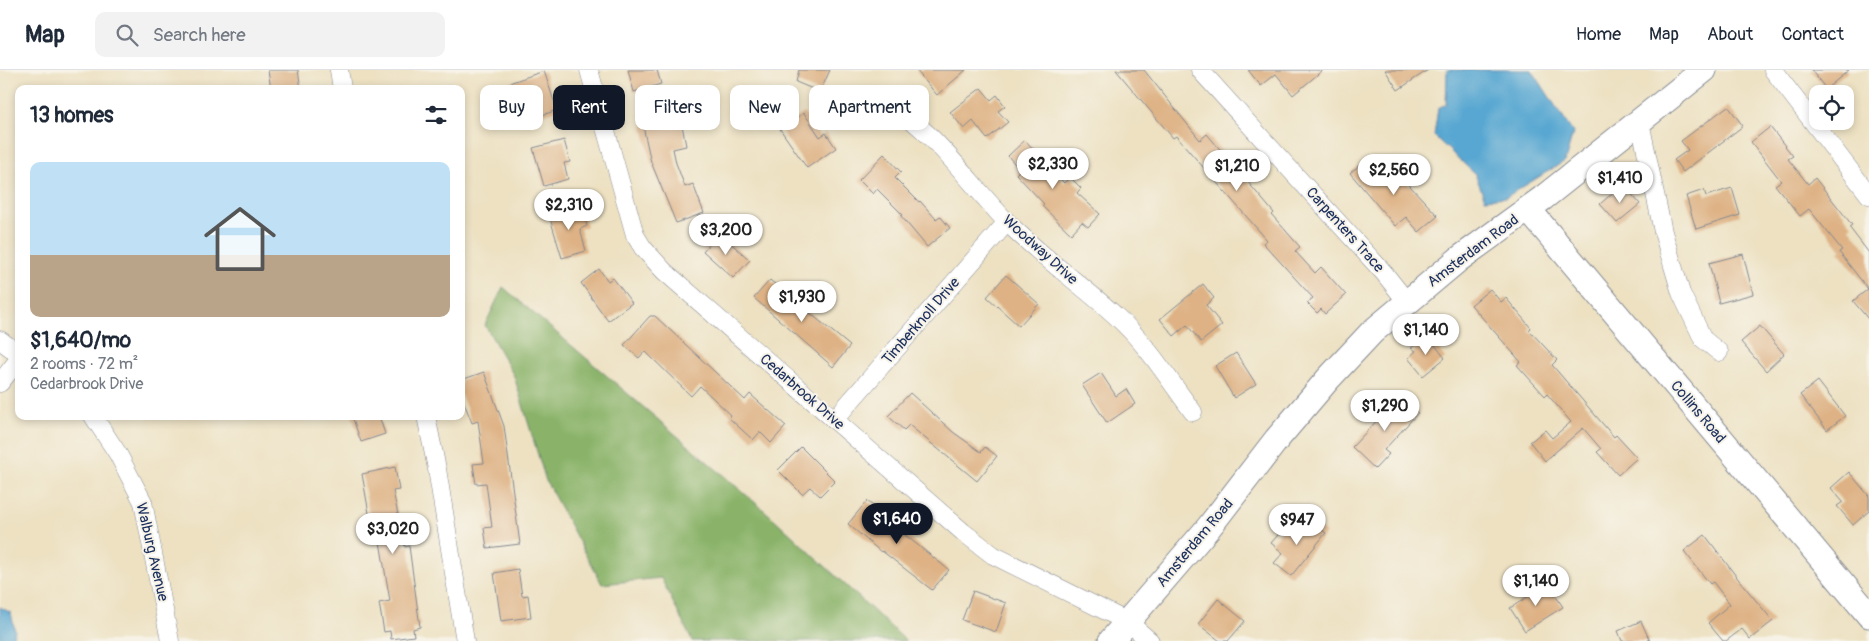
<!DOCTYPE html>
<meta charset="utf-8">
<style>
body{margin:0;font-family:Pangolin,sans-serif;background:#f2f2f3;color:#1f2937;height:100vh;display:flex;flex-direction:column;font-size:19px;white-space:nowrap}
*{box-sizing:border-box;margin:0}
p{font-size:16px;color:#747a83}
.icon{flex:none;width:28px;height:28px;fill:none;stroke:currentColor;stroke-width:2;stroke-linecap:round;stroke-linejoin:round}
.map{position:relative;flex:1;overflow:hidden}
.side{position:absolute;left:15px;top:15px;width:450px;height:335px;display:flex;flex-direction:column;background:#fff;border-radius:10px;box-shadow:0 2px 8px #0003}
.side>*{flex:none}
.banner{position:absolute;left:480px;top:15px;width:475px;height:45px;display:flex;gap:10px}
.fabs{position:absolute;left:1809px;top:15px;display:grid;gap:10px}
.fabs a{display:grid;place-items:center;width:45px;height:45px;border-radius:10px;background:#fff;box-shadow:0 2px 8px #0003;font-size:25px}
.price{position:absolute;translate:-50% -42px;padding:0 11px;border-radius:18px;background:#fff;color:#222;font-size:16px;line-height:32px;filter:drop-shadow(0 1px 2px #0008)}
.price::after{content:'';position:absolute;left:50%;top:30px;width:15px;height:11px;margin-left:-8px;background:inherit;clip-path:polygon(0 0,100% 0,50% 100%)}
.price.current{background:#111827;color:#fff}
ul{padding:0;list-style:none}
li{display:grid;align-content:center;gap:10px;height:265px;padding:0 15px}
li+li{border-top:1px solid #e0e1e3}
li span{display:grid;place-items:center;height:155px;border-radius:10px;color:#555}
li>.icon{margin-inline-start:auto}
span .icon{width:90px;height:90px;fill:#fffc;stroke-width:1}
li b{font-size:21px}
h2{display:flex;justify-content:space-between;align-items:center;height:60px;padding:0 15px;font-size:21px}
.chip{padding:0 18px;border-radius:10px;background:#fff;box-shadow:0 2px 8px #0003;font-size:18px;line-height:45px}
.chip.current{background:#111827;color:#fff}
header{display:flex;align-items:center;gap:30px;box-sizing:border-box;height:70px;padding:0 25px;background:#fff;border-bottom:1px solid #e0e1e3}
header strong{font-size:24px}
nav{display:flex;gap:28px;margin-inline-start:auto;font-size:18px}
.search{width:350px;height:45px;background:#f2f2f3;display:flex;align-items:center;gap:12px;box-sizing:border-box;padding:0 18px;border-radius:10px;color:#747a83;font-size:19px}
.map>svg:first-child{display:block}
.forest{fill:#8ab369;stroke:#527164}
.water{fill:#59a7d2;stroke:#3a6b98}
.building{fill:#deb285}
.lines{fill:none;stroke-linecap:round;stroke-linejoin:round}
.street-casing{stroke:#848890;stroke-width:19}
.secondary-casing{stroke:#848890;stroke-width:27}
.street{stroke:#fff;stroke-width:18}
.secondary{stroke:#fff;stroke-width:25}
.labels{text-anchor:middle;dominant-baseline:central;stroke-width:4;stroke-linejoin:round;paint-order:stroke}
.street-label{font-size:15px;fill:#1b2f5e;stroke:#f7f3e8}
</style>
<header>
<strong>Map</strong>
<div class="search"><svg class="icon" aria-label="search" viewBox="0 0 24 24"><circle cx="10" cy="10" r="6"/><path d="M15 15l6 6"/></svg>Search here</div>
<nav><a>Home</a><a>Map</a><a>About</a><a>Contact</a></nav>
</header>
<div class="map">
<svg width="1869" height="571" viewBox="0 0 1869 571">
<rect width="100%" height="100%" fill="#f7f3e8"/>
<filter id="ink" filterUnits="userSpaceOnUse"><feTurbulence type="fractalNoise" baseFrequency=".02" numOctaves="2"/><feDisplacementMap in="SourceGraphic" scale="10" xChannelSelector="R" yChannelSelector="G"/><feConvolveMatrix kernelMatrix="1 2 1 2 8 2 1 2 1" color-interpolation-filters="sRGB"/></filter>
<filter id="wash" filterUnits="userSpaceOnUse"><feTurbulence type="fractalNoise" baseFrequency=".0096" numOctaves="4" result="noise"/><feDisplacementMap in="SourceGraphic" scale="20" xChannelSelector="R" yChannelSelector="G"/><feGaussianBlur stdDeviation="1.12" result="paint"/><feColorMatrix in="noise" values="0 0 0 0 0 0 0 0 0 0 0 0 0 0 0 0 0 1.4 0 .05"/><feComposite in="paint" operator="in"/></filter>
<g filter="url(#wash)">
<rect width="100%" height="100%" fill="#ede1c2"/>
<!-- forest -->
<polygon class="forest" points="503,217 772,447 906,571 692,571 661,508 602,514 546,411 514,306 485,255"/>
<!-- water -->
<g class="water">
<polygon points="1447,0 1532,0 1573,63 1565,91 1506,127 1485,129 1475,104 1434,66 1438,38 1446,34"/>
<polygon points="0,537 11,543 15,561 11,571 0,571"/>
</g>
<g id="blocks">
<!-- building -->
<g class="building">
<polygon points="268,0 298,0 301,19 271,19"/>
<polygon points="628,0 657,0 661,14 634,22"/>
<polygon points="799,0 830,0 820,22 796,12"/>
<polygon points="916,0 966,0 937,25"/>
<polygon points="1116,0 1144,0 1200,70 1207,64 1274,143 1272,145 1300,177 1295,181 1315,203 1321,197 1346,225 1325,244 1321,239 1317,243 1307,233 1313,228 1263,173 1267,170 1176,66 1173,68"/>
<polygon points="1248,0 1323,0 1293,25 1276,4 1261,16"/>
<polygon points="1385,0 1428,0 1398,20"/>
<polygon points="1811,0 1849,0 1826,19"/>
<polygon points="544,1 557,40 528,50 520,27 514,29 509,13"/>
<polygon points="981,18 991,30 997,25 1005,36 998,41 1008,52 987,69 973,51 964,59 950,42"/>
<polygon points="1728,36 1743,56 1683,102 1674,90 1688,80 1681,71"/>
<polygon points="666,37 671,58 682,55 686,76 673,79 676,93 685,117 693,114 704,143 676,153 651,92 640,43"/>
<polygon points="804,43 820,67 826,63 836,78 807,98 780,59"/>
<polygon points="1770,57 1793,86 1788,89 1808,114 1815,108 1852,155 1849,157 1869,183 1869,250 1853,231 1868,219 1839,182 1842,180 1809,139 1800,146 1775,115 1781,111 1751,72"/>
<polygon points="564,70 570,92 564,93 568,109 544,116 533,78"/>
<polygon points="1025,70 1064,113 1070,107 1081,118 1077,123 1100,144 1088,157 1082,152 1071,164 1042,136 1044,134 1016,104 1020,100 1008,86"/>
<polygon points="884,84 901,102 895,108 919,132 920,131 936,149 940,146 950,158 927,177 901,146 903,145 877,119 873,124 859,110"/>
<polygon points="1366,90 1374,100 1380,95 1390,106 1396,101 1438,146 1419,162 1406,147 1395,156 1350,103"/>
<polygon points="1623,114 1640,134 1617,153 1600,134"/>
<polygon points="1732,118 1740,145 1696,159 1686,126 1704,120 1706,126"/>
<polygon points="581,135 587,156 580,159 586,181 562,188 549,145"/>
<polygon points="719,163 750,190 733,208 703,181"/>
<polygon points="1743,184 1753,224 1719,233 1709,193"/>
<polygon points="599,199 608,211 613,208 632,233 608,251 581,213"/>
<polygon points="1006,205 1039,234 1019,256 987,227"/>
<polygon points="770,210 850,276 833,297 754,228"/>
<polygon points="1203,214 1214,228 1206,235 1222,255 1201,272 1187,255 1174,266 1160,249"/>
<polygon points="1490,219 1501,232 1506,228 1531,258 1529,260 1557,290 1552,295 1614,367 1616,365 1637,388 1618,405 1597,382 1601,379 1583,358 1545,391 1530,372 1545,360 1552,368 1571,352 1547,324 1545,326 1517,295 1521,292 1471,235"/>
<polygon points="650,246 655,246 745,330 750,324 786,356 771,373 760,362 753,370 729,348 731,345 700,316 691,326 645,281 639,288 624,275"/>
<polygon points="1760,256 1784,284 1766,301 1741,272"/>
<polygon points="1427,265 1445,288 1423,306 1408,288 1416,281 1411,278"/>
<polygon points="1236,283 1256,314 1234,328 1215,296"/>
<polygon points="484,302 504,356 520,474 487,478 484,458 492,457 486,413 476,414 473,394 484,393 478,351 472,353 461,325 461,310"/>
<polygon points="1101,303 1116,326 1126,319 1135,334 1107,353 1082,315"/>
<polygon points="1818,311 1845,346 1827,360 1800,325"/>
<polygon points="910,323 953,362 981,382 985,377 997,386 977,411 909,355 904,360 888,346"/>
<polygon points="1400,326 1418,343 1384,380 1389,384 1375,399 1352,377"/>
<polygon points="352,346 379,346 385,364 361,372"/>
<polygon points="801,377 835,411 820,426 810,417 802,424 778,400"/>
<polygon points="395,397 399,420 393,421 405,477 409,476 420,557 413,559 414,566 391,569 390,561 384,562 379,533 390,531 376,448 370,449 362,404"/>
<polygon points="1849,402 1869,426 1869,441 1853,455 1837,436 1843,432 1831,418"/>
<polygon points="867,431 901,459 900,461 949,500 932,520 882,481 881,482 848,454"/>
<polygon points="1309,450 1326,463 1291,506 1274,493 1283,483 1271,473 1284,458 1296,467"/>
<polygon points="1705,465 1739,510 1773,551 1750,569 1742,559 1726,571 1723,571 1708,553 1730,534 1713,512 1710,514 1684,481"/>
<polygon points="518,499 522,526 528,525 531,547 501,551 494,503"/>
<polygon points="1548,514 1563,537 1525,561 1510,538"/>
<polygon points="973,521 1006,533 996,562 962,550"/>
<polygon points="1218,529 1245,551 1228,571 1220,571 1198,554"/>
<polygon points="1641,551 1650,571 1622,571 1618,561"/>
</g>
</g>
</g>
<g filter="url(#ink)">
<use href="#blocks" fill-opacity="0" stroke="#848890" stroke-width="1"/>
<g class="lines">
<!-- street casing -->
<g class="street-casing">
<g id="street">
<polyline points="339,0 342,19"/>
<polyline points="589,0 635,165 643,178 664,201 963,462 993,485 1128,552 1150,571"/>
<polyline points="1200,0 1384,203 1407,232"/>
<polyline points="1773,0 1869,125"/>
<path d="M878,29c49,21 90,83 128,122 34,35 75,63 111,96 30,27 52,63 76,95"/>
<polyline points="1640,52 1663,162 1681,223 1703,269 1719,282"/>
<polyline points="0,270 19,284"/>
<polyline points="0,313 19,289"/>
<polyline points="93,346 118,384 143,432 170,571"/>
<polyline points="426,346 437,399 465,571"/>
<polyline points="834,350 1007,152"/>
</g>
</g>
<!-- secondary casing -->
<g class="secondary-casing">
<g id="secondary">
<polyline points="1528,139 1869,545"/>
<polyline points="1111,571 1209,457 1277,369 1328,309 1372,262 1459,189 1543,128 1704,0"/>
</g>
</g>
<!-- street -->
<use href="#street" class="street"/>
<!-- secondary -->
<use href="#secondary" class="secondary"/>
</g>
</g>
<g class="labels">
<!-- street labels -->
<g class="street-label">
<text transform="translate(1345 160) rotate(48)">Carpenters Trace</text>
<text transform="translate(1040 180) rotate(42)">Woodway Drive</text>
<text transform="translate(1473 181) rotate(-37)">Amsterdam Road</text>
<text transform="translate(921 251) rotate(-49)">Timberknoll Drive</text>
<text transform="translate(802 322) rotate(41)">Cedarbrook Drive</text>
<text transform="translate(1698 342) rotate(50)">Collins Road</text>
<text transform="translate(1195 473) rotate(-50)">Amsterdam Road</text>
<text transform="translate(152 482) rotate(77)">Walburg Avenue</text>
</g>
</g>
</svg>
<div class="fabs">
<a><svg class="icon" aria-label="locate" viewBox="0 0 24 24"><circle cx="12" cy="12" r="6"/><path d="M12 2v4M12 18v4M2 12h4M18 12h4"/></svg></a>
</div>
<b class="price" style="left:1053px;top:120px">$2,330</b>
<b class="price" style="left:1237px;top:122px">$1,210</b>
<b class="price" style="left:1394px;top:126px">$2,560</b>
<b class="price" style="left:1620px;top:134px">$1,410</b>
<b class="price" style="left:569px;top:161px">$2,310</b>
<b class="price" style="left:726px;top:186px">$3,200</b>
<b class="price" style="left:802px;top:253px">$1,930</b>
<b class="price" style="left:1426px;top:286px">$1,140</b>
<b class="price" style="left:1385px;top:362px">$1,290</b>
<b class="price current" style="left:897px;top:475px">$1,640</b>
<b class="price" style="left:1297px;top:476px">$947</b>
<b class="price" style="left:393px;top:485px">$3,020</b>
<b class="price" style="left:1536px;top:537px">$1,140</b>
<div class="banner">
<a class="chip">Buy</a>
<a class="chip current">Rent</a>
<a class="chip">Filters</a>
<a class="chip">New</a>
<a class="chip">Apartment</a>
</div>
<section class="side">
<h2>13 homes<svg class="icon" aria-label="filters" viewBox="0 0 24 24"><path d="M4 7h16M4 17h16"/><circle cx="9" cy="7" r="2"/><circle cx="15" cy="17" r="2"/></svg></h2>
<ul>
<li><span style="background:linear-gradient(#bfe0f5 60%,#b9a48a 0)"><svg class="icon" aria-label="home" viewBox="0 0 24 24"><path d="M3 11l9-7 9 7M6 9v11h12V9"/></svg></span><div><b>$1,640/mo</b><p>2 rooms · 72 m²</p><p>Cedarbrook Drive</p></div></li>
</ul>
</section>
</div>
